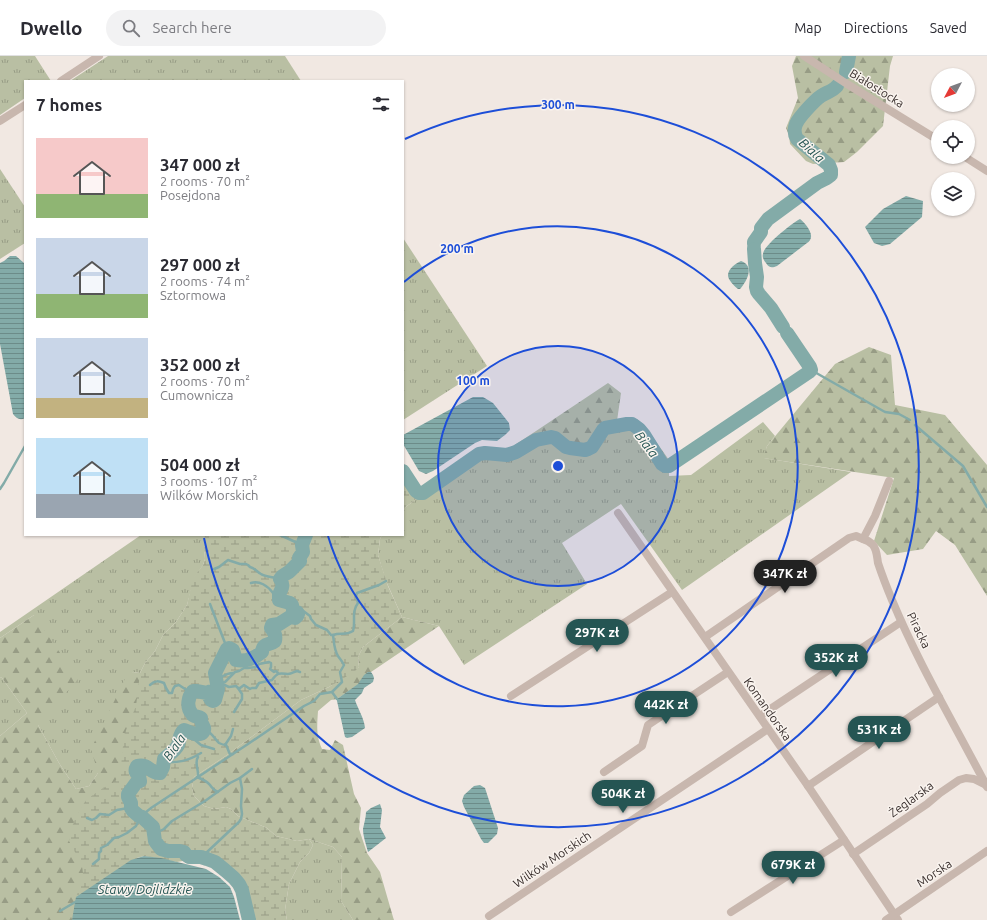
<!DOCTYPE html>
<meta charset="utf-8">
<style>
body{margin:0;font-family:Ubuntu,sans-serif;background:#f2f2f3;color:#2b2b33;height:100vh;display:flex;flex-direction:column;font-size:15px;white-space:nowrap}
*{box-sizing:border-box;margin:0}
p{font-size:13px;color:#7c7c81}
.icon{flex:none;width:22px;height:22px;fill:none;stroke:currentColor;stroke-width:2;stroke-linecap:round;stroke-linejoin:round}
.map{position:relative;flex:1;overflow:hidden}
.panel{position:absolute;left:24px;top:24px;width:380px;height:456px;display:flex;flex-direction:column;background:#fff;border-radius:0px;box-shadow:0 1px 3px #0004}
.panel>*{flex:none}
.needle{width:26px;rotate:229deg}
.buttons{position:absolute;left:931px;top:12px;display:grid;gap:8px}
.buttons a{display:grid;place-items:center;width:44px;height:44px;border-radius:50%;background:#fff;box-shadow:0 1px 3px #0004;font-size:20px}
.price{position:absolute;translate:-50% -34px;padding:0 9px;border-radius:14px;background:#255553;color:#fff;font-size:13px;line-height:26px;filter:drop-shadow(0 1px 2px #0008)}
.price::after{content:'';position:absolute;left:50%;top:24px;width:12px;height:9px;margin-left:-6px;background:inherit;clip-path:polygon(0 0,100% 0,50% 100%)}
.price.active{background:#222;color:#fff}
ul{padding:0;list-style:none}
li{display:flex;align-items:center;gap:12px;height:100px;padding:0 12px}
li span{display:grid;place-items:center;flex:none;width:112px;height:80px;border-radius:0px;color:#555}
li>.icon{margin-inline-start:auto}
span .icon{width:48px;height:48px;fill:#fffc;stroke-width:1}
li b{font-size:17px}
h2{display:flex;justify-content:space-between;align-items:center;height:48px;padding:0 12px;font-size:17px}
header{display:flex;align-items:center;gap:24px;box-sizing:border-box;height:56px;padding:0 20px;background:#fff;border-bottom:1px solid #e1e1e2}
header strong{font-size:19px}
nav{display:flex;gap:22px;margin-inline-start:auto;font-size:14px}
.search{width:280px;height:36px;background:#f2f2f3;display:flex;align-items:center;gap:10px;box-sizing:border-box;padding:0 14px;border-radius:22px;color:#7c7c81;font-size:15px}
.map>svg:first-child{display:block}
.grass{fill:url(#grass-tufts)}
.forest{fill:url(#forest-firs)}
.wetland{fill:url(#wetland-marsh)}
.water{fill:url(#water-rules)}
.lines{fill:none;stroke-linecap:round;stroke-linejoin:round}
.stream{stroke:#83aba8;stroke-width:2.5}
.river{stroke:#83aba8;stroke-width:14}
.minor{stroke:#c8b7ae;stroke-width:8}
.ring{fill:none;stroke:#1d4ed8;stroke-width:2}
.labels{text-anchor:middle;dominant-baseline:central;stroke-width:3;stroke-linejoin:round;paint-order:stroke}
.street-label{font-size:12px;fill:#382e2c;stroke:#f9f3ee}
.water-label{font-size:13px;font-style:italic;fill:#255553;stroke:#f9f3ee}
.centre{fill:#1d4ed8;stroke:#f9f3ee;stroke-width:2}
.ring-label{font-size:12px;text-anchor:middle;font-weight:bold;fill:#1d4ed8;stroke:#f9f3ee;stroke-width:3;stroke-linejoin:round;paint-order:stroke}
</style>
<header>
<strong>Dwello</strong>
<div class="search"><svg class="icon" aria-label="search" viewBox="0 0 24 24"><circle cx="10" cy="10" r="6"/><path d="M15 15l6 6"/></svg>Search here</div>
<nav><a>Map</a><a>Directions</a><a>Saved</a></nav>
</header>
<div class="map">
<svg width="987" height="864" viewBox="0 0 987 864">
<defs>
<pattern id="grass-tufts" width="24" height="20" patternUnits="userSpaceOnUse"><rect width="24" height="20" fill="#b9bfa3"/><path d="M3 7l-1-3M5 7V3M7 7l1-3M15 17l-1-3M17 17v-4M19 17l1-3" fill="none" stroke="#979c85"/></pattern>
<pattern id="forest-firs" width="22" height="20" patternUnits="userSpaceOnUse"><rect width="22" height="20" fill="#b9bfa3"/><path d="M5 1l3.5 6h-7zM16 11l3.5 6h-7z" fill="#979c85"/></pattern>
<pattern id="wetland-marsh" width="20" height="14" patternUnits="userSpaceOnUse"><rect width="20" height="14" fill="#b9bfa3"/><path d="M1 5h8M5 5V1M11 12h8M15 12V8" fill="none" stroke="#979c85"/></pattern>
<pattern id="water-rules" width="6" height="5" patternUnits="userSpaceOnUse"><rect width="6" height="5" fill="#83aba8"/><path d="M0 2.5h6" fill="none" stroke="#6c8c89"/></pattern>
</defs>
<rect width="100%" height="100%" fill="#f1e8e2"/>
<!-- grass -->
<g class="grass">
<polygon points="0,0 35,0 51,25 25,25 25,42 0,59"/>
<polygon points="108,0 285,0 301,25 70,25"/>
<polygon points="0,113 25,151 25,187 0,203"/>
<polygon points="403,182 487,310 403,364"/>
<polygon points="637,363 645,370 669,404 669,420 691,419 763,366 775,380 767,390 764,402 851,416 682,534 621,448 562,487 587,528 464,609 439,570 402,561 386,525 378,499 380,483 382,479 403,479 403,453 419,441 419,437 421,433 480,393 510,392 536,375 554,375 571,388 601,368 617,365"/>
<polygon points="141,479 204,479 205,483 204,490 205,503 203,509 194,522 187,549 176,566 163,579 155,595 145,607 140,617 133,616 98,717 89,730 76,733 59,707 38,669 34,559 0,582 0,576"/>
<polygon points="0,621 2,622 27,657 0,680"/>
<polygon points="309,783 333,791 342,801 341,845 353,864 287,864 285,854 289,828 300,806 309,797 313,789"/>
</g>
<!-- forest -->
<g class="forest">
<polygon points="796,0 893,0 890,10 883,70 857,96 844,106 813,108 806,105 790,88 789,79 786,72 798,42 792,10"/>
<polygon points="869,291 891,299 895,349 945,359 987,409 987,540 955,489 936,475 923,493 887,499 874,485 894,422 763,402 767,390 835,308"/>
<polygon points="608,327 621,337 617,365 601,369 588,389 571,388 554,375 536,375"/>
<polygon points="34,559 78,623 38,669 59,707 76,733 89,730 98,717 91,693 125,623 133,616 140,617 145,624 128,706 89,783 82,864 0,864 0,680 27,657 2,622 0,621 0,582"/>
<path d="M402,561l37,9 -68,46h-3l-9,12 -22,15 -6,1 -13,11c-1,15 -2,25 4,38l8,1 5,-10 8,5 11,49 7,14 -2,21 8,24 13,19 13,45 1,3h-41l-12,-19 1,-44 -9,-10 -24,-8 -12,2 -21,-5 -9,-8 -29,-12 -7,-7 -5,-2 -12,2 -10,-3 -10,-10 -2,-8 2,-11 33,-22 74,-55 28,-13 30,-20 -1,-10 5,-10z"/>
</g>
<!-- wetland -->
<g class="wetland">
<polygon points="403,415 416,435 419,437 419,441 403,453"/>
<polygon points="204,479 382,479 380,483 378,499 388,530 402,561 363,591 358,601 359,611 354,616 329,631 301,644 227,699 194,721 192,732 194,740 204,750 214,753 226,751 231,753 238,760 267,772 276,780 297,785 309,783 313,789 309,797 300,806 289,828 285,854 287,864 246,864 241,841 234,825 220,813 206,805 194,803 177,806 144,800 137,802 135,805 72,864 76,841 81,828 83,818 82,809 69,785 73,768 80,753 87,743 103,732 110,729 116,724 121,711 124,679 136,650 140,617 145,607 155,595 163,579 176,566 187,549 193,522 203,509 205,503 204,490 205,483"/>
</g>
<!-- water -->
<g class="water">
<polygon points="906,140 923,145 922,161 890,188 882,190 874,187 865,171 883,153"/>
<path d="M800,163c4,3 12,12 11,18 0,2 -2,5 -4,6l-30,23c-5,2 -8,2 -11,-3 -2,-2 -4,-6 -3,-9 1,-9 28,-30 37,-35z"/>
<path d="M10,200h6l8,7 1,2v153c-5,3 -9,0 -12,-4l-13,-70v-81l4,-2z"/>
<path d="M741,205c14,5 6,20 -1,28h-2c-4,-3 -10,-9 -10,-14 0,-6 8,-12 13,-14z"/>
<polygon points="473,341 483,341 493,347 509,367 510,374 505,379 497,385 482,384 475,387 433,415 426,418 419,415 403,388 403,379"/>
<path d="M368,616h3l2,3 1,3 -1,4 -9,6 -2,5 -7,7c3,9 9,18 10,28l-13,9 -5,1 -2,-1 -8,-36v-2l21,-15 6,-9z"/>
<polygon points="480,729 485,732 498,772 497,778 488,787 484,787 481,783 464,751 462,745 464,739 474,730"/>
<path d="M380,748l2,6 -2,17 6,11 -18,14c-2,-8 -5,-16 -5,-23 1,-6 3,-11 3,-17l5,-4z"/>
<path d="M153,771l5,11 5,5 1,5c12,2 16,-7 25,6 2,5 1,1 2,6l-5,3 -1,-1 -1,-5c-6,-4 -15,-3 -23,-4l-6,-7c1,-7 -6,-12 -2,-19z"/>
<polygon points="144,800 161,802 206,813 219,821 230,831 234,841 240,864 72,864 76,841 131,804"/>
</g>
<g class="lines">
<!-- stream -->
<g class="stream">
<polyline points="811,314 885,356 899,358 910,364"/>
<polyline points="915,369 963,410 987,451"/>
<polyline points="0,433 4,427 25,390"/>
<polyline points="280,479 302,489"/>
<path d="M214,513l5,-2 9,-7 12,4h6l2,1 2,2c5,1 7,5 11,7 4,3 14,3 19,5"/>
<path d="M251,527c8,-3 17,3 22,10l6,2"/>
<polyline points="210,548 225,587 226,590 223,591 223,593 225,597"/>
<path d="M333,579c8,-3 12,1 20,-4 3,-10 -2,-19 5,-28l-2,-7 1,-3 22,-8 7,-4"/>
<path d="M217,623c6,-1 7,-6 16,-6"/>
<polyline points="220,627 225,626 235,616 239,615 244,612 248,612 256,611 259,608 269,606 271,607 271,611 270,613 274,616 276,615 278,617"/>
<path d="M150,629c5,-5 9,-4 14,-2l2,5 3,5h3l1,-4 2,-3 4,-1 12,8"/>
<path d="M198,636l10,-6h7l2,-3h3l9,4 7,-1 2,2h2l4,-3 6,4 2,-1h4l3,-5 13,-3c6,-8 7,-7 16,-6 3,0 6,-2 9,-3l3,1"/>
<polyline points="332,636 337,643"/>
<polyline points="234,656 242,643 242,638 238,632"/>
<path d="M204,675c8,0 10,8 15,12 2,1 5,2 7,2 2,3 2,6 4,9h3"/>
<polyline points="180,680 189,682 195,684 201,689 214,693"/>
<polyline points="225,689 231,680 233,673"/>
<path d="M164,706c14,1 24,-1 37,-9"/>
<path d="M197,721c5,2 10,4 13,8 3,4 3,5 8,7"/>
<path d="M198,721c1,-8 -4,-14 0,-20"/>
<polyline points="87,762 92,764 96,762 100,758 109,759 117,754 128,752 131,752"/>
<polyline points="154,778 164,773 172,765 205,745 230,727 240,722 252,713"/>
<polyline points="205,802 205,800 206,797 239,766 241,763 242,758 241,750 242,733 240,722"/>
<path d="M93,808l6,-5v-6l2,-2v-3l6,-3 7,-7 5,-1 8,-4 9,-7 2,-4 6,-4c0,-5 3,-7 7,-10l97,-64 56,-38 10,-5 6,-7 12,-2 10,-10 -2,-10 4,-7c-2,-4 -4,-6 -6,-9 -4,-6 -4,-14 -5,-21h-2l-4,-5 -11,-5 -5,-6 -1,-3 -8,-6 -5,3"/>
<polyline points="60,855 77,845"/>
</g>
<!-- river -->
<g class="river">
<polyline points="846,16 849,0"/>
<path d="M754,188v-2l7,-10v-4l7,-9 49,-36 10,-5 4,-3v-5l-2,-5 -32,-26c-3,-5 -3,-10 -1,-15 3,-7 19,-24 25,-28 6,-4 12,-5 16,-10"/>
<polyline points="754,193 755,207 757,221 756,231 757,235 759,238 771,252 783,271"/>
<polyline points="403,415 416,435 419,437 423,437 479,398 485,397 507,399 516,396 536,384 551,381 555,382 566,391 570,392 585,394 588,393 592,391 603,374 605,372 627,368 632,368 635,370 639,373 644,379 662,408 665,410 669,410 809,316 811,314 810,311 787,277"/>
<path d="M249,864l-7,-30 -3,-6 -5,-6 -8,-7 -11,-9 -8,-3 -6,-2h-12l-3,-2 -2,-3 -4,-1h-12l-7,-2 -6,-8 -2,-14 -11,-10 -3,-1 -6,-5 -2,-3v-5l-3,-6v-3l8,-11 4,-2 -1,-5c-3,-3 -5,-5 -2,-10 12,-3 13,8 23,7l3,-6 1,-8c5,-5 11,-8 14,-14 2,-6 1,-11 6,-15 4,1 18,9 20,0 1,-2 -1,-4 -2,-6 -1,-2 -1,-4 -1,-6 -3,-2 -7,-1 -9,-4 -6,-7 -4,-17 1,-23h3l11,2 4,7 2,1 2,-1 3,-11 -3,-16 12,-24 2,-1 4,2 3,10c9,2 19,-2 26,-8 1,-10 7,-6 13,-11 1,-5 0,-9 -4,-13l1,-3 7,-1 11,-7 5,1 2,-2 1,-2 -1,-2 -4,-2 -1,-5 -2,-2 -11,-3v-5c2,-6 6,-9 1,-16 3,-5 7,-5 10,-8 2,-2 8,-8 10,-10l-1,-3 4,-6 -1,-7 4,-10"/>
</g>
<!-- minor -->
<g class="minor">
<polyline points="804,0 847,28 938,84"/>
<polyline points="61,25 99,0"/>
<polyline points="0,65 25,49"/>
<polyline points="965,101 987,115"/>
<path d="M889,425l-14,35 -12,23c4,1 7,3 10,6 4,5 4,12 5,18 4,12 9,25 14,37 27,65 63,125 95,187"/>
<polyline points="618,457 808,730 898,864"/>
<polyline points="705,581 849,482 856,480 863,483"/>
<polyline points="511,640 672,536"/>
<polyline points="760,660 901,566"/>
<polyline points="604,716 642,690 648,669 728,616"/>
<polyline points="808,730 939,641"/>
<polyline points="853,798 927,748 940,737 959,724 966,722 974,723 986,729"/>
<polyline points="731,856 844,784"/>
<polyline points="489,860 768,673"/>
<polyline points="886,864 987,795"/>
</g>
</g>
<!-- distance rings -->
<circle cx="558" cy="410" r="120" fill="#1d4ed8" fill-opacity=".12"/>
<g class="ring">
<circle cx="558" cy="410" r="120"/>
<path d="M404 226A240 240 0 1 1 328 480"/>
<path d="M405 83A361 361 0 1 1 204 482"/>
</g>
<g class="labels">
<!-- street labels -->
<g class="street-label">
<text transform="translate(877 32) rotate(32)">Białostocka</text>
<text transform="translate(919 574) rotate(64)">Piracka</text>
<text transform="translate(768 653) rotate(55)">Komandorska</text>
<text transform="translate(911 743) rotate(-36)">Żeglarska</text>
<text transform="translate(552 803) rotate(-34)">Wilków Morskich</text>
<text transform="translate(934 817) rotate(-34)">Morska</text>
</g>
<!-- water labels -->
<g class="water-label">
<text transform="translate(812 94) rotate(42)">Biala</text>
<text transform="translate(647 388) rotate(53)">Biala</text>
<text transform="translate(174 691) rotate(-55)">Biala</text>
<text x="145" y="833">Stawy Dojlidzkie</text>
</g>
</g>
<circle cx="558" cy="410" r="6" class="centre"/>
<g class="ring-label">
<text x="558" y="53">300 m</text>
<text x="457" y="197">200 m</text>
<text x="473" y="329">100 m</text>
</g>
</svg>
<div class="buttons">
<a><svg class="needle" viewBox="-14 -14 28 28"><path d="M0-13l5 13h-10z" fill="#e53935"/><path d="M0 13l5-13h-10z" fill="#7c7c81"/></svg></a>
<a><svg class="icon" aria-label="locate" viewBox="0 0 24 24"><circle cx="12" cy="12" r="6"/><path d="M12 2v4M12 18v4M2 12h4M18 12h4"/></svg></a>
<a><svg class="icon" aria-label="layers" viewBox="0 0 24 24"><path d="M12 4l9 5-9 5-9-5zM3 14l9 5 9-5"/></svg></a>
</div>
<b class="price active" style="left:785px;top:538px">347K zł</b>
<b class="price" style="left:597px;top:597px">297K zł</b>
<b class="price" style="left:836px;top:622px">352K zł</b>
<b class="price" style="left:666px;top:669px">442K zł</b>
<b class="price" style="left:879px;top:694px">531K zł</b>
<b class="price" style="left:623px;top:758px">504K zł</b>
<b class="price" style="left:793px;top:829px">679K zł</b>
<section class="panel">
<h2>7 homes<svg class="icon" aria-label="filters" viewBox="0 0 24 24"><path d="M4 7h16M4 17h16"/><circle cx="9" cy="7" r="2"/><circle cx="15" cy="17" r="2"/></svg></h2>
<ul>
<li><span style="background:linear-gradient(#f6c9c9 70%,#8fb573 0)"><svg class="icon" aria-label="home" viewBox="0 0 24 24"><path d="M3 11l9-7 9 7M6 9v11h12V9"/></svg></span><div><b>347 000 zł</b><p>2 rooms · 70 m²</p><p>Posejdona</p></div></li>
<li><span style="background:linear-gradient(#c9d6e8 70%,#8fb573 0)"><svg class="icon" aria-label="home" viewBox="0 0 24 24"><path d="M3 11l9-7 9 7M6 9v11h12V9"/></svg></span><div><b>297 000 zł</b><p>2 rooms · 74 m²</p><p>Sztormowa</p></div></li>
<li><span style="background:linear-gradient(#c9d6e8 75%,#c2b280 0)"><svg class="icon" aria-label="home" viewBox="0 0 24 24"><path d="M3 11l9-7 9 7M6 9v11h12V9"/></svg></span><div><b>352 000 zł</b><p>2 rooms · 70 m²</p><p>Cumownicza</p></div></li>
<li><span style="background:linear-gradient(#bfe0f5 70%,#9aa5b1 0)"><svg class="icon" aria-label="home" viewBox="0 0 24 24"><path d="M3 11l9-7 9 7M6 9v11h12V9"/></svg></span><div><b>504 000 zł</b><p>3 rooms · 107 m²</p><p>Wilków Morskich</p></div></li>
</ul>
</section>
</div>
